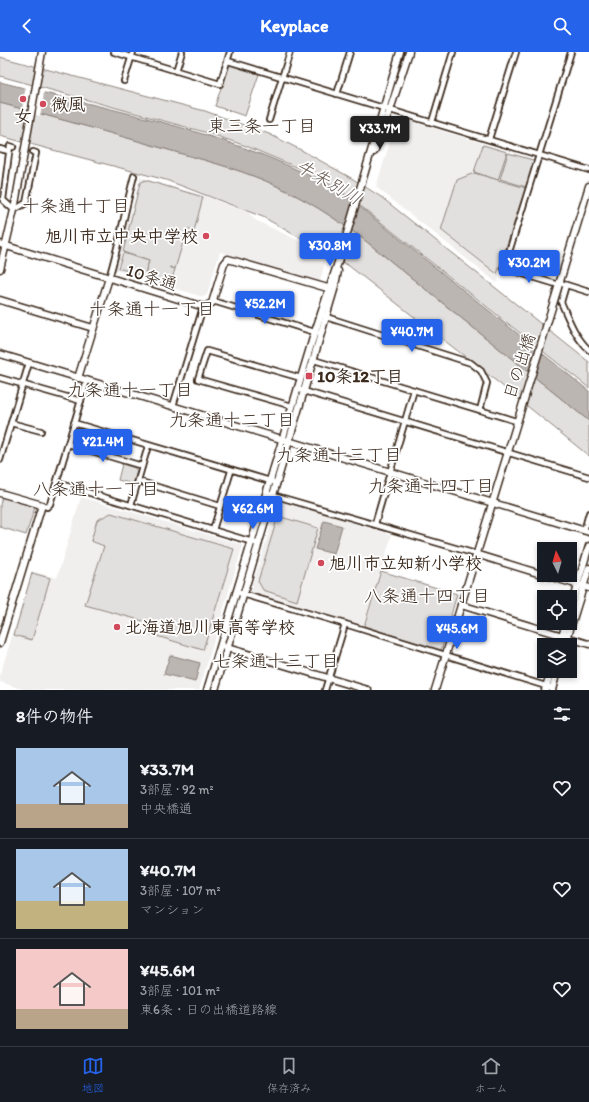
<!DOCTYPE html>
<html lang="ja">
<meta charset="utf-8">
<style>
body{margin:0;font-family:Itim,"Klee One",sans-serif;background:#20242c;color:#f1f3f6;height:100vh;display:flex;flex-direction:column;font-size:15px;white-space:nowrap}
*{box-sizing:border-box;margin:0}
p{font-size:13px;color:#9ea1a6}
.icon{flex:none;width:22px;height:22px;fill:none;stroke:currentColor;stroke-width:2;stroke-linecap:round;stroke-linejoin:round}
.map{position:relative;height:638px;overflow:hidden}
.panel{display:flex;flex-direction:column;background:#171b24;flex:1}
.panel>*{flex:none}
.needle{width:26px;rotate:355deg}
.fabs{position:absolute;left:537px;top:490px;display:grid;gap:8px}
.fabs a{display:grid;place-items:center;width:40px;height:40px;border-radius:0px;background:#171b24;box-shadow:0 2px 6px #0003;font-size:20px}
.price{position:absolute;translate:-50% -34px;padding:0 9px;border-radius:4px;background:#2563eb;color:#fff;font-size:13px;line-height:26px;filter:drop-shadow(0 1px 2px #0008)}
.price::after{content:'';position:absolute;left:50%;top:24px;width:12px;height:9px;margin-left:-6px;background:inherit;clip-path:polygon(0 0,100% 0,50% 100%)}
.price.selected{background:#222;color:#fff}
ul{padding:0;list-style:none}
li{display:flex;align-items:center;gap:12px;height:100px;padding:0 16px}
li+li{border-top:1px solid #363941}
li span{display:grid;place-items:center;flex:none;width:112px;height:80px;border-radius:0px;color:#555}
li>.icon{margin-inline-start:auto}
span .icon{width:48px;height:48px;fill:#fffc;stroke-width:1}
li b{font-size:17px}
h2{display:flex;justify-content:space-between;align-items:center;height:48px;padding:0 16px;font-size:17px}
header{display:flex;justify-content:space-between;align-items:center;height:52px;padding:0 16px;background:#2563eb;color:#fff;font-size:18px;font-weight:800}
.tabs{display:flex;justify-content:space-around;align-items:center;height:56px;border-top:1px solid #363941;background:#171b24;font-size:11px;color:#9ea1a6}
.tabs a{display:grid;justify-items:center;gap:2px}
.tabs .selected{color:#2563eb}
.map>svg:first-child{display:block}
.built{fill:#f1efee}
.green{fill:#e2e0de;stroke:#8e857e}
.water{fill:#bcb6b3;stroke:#887e77}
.pier{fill:#fff}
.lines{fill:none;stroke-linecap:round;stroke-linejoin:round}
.minor-tunnel{stroke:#d8d4d2;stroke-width:4.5;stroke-dasharray:4.5 2;stroke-linecap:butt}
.minor-casing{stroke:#3b2a1e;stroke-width:8}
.tertiary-casing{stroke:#3b2a1e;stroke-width:9}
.minor{stroke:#fff;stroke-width:4.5}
.tertiary{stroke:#fff;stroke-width:6}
.poi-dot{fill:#d1495b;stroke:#fff;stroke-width:1.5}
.labels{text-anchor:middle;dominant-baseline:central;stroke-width:3.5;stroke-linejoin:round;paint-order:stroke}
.poi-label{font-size:17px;font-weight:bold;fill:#3b2a1e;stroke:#fff;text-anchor:start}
.street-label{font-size:17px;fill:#3b2a1e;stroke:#fff}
.neighbourhood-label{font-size:18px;fill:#3b2a1e;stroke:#fff}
.water-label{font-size:18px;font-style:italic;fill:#685b52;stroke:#fff}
</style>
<header><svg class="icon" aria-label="back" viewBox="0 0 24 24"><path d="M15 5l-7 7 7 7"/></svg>Keyplace<svg class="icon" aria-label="search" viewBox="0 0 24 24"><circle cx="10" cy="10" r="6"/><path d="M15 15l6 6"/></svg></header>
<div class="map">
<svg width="589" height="638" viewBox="0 0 589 638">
<rect width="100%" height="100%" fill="#fff"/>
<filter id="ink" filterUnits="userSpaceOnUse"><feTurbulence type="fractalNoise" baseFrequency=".025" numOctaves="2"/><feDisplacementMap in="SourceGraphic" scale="8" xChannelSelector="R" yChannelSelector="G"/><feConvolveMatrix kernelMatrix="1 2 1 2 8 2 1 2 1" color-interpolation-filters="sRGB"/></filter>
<g filter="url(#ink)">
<!-- built -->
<g class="built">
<polygon points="401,66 533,107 535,109 497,231 376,135 396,70"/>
<polygon points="140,125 204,144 249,161 255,168 327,202 320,230 220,200 207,243 203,245 115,218"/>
<polygon points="81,445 243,493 199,638 26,638 0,630 0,623 32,519 57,526"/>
<polygon points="279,448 392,483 363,574 250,540"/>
</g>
<!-- green -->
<g class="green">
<polygon points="0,5 205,59 269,82 303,99 353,127 381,145 589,310 589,336 343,140 306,119 246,94 208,81 0,24"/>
<polygon points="229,12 259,22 245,64 215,54"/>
<path d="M0,51c60,16 119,32 179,50 33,9 69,19 100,34 30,14 57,32 83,51l227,183v35l-89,-72 -151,-118 -86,-49 -97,-37 -166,-44z"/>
<polygon points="483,93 507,100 498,128 474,120"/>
<polygon points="508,101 533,108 534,110 526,135 500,127"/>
<polygon points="474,121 526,136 497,222 441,178 457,128"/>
<polygon points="145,128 203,145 194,179 187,177 175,217 170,215 175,217 170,233 144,225 149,209 123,200 140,131"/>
<polygon points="123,201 149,209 144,224 118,216"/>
<polygon points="122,412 135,416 137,419 133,432 118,428"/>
<polygon points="2,445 35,455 26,483 0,475 0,453"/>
<polygon points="111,461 234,497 203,598 150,582 147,570 85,553 104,494 91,489 97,468"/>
<polygon points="278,464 318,476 297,549 263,538 258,529"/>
<polygon points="381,519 457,542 441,599 364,574"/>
<polygon points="32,521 50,526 32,588 14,583"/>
</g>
<!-- water -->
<g class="water">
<path d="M0,30c114,29 244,52 345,113l244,196v30l-227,-183c-26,-19 -53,-37 -83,-51 -31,-15 -67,-25 -100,-34 -60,-18 -119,-34 -179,-50z"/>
<polygon points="324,469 342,474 334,502 315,497"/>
<polygon points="170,603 200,611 195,630 164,622"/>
</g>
<!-- pier -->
<polygon class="pier" points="26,34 44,39 43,48 45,52 42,54 40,64 22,59 23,50 21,47 24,44"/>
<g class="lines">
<!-- minor-tunnel -->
<polyline class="minor-tunnel" points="13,95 33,100"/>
<!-- minor casing -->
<g class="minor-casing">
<g id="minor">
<polyline points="114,0 220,32 230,0"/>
<polyline points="228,9 589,118"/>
<polyline points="176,19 182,0"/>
<polyline points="124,29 133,0"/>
<polyline points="337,42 350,0"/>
<polyline points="269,68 290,0"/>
<polyline points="432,70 453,0"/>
<polyline points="489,87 516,0"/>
<polyline points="13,95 10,94 3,148 14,158 26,151 36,101 33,100"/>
<polyline points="0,97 9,99"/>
<path d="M109,226c10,-33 16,-68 25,-102"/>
<polyline points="560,231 589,240"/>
<polyline points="559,233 504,216 571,0"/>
<path d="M566,233l-5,17c8,18 14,35 28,48"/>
<polyline points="213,249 321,282"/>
<polyline points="323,264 471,311 481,319 487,331 480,358"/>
<polyline points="314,308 516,369"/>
<polyline points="0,326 81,349"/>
<polyline points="297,337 589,425"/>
<polyline points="173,354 203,255"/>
<polyline points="292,354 198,327 207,299 301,326"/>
<polyline points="11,371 41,379"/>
<polyline points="74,371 277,431"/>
<polyline points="68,392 142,414"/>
<polyline points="0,408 29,311"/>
<polyline points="138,429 220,454"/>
<polyline points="57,431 259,492"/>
<polyline points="266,441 476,502"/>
<polyline points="42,453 47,455 50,452 87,328"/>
<polyline points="131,453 148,394"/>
<polyline points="375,472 414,338"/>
<polyline points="213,478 231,419"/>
<polyline points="584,479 589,461"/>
<polyline points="236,540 345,572 549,635"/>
<polyline points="325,638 345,572"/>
</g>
</g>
<!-- tertiary casing -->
<g class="tertiary-casing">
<g id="tertiary">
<polyline points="374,100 390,58 409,0"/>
<polyline points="0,192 204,255 212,251 224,212 228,207 331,237"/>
<polyline points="0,217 14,158 42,0"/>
<polyline points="0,248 93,276"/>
<polyline points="546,275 589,134"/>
<polyline points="0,302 589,480"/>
<polyline points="78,326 109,226"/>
<polyline points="0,441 42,453 0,591"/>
<polyline points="476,502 544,523"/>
<polyline points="545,523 589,536"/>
<polyline points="461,553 589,592"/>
<polyline points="570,557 589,494"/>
<polyline points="559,593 566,571"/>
<polyline points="565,593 589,516"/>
<polyline points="224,595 368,638"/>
<polyline points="207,638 312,289 343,195 400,0"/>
<polyline points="215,638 334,238 338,219"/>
<polyline points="435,638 546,276"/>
<polyline points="545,638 551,619"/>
<polyline points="552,638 557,619"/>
</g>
</g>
<!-- minor -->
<use href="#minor" class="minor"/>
<!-- tertiary -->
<use href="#tertiary" class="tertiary"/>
</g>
</g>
<!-- markers -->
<g class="poi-dot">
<circle cx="23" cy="47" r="4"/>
<circle cx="43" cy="52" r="4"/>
<circle cx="206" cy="184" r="4"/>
<rect x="305" y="320" width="8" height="8" rx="2"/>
<circle cx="321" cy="511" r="4"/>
<circle cx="117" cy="575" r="4"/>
</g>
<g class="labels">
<!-- poi labels -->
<g class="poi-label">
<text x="51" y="52">微風</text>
<text x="23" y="64" text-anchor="middle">女</text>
<text x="198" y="184" text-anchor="end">旭川市立中央中学校</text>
<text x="317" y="324">10条12丁目</text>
<text x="329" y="511">旭川市立知新小学校</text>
<text x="125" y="575">北海道旭川東高等学校</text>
</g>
<!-- street labels -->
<g class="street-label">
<text transform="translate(152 225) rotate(17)">10条通</text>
<text transform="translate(519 314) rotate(-72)">日の出橋</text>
</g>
<!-- neighbourhood labels -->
<g class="neighbourhood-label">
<text x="262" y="74">東三条一丁目</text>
<text x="76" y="154">十条通十丁目</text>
<text x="152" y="257">十条通十一丁目</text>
<text x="130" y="338">九条通十一丁目</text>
<text x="232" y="368">九条通十二丁目</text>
<text x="339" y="403">九条通十三丁目</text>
<text x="431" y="434">九条通十四丁目</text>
<text x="96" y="437">八条通十一丁目</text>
<text x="427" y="544">八条通十四丁目</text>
<text x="276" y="609">七条通十三丁目</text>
</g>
<!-- water labels -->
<g class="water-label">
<text transform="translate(329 130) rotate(30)">牛朱別川</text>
</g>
</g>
</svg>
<div class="fabs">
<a><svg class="needle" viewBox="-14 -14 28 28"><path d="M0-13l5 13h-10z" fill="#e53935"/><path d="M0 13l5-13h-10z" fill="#9ea1a6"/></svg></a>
<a><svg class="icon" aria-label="locate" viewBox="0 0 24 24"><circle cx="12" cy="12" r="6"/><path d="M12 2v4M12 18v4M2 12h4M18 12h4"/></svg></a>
<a><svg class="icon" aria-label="layers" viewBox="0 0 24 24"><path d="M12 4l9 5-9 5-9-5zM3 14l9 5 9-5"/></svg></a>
</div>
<b class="price selected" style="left:380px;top:98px">¥33.7M</b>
<b class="price" style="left:330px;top:215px">¥30.8M</b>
<b class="price" style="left:529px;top:232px">¥30.2M</b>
<b class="price" style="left:265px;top:273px">¥52.2M</b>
<b class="price" style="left:412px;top:301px">¥40.7M</b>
<b class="price" style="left:103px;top:411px">¥21.4M</b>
<b class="price" style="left:253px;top:478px">¥62.6M</b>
<b class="price" style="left:457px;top:598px">¥45.6M</b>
</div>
<section class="panel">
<h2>8件の物件<svg class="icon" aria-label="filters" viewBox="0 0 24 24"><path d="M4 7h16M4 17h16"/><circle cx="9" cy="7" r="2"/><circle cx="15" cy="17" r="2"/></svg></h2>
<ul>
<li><span style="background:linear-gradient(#a9c7e8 70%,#b9a48a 0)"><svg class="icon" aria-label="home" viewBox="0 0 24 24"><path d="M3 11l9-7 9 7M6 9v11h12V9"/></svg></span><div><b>¥33.7M</b><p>3部屋 · 92 m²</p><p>中央橋通</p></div><svg class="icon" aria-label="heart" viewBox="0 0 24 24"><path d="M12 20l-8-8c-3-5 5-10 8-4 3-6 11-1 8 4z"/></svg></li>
<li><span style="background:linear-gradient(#a9c7e8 65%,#c2b280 0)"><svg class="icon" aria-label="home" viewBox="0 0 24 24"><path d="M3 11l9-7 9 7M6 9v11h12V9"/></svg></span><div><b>¥40.7M</b><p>3部屋 · 107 m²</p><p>マンション</p></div><svg class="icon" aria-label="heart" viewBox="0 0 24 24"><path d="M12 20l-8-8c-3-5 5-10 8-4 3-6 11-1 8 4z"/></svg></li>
<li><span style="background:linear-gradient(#f6c9c9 75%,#b9a48a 0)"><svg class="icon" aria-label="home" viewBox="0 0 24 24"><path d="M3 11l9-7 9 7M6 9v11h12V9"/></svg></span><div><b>¥45.6M</b><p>3部屋 · 101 m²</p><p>東6条・日の出橋道路線</p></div><svg class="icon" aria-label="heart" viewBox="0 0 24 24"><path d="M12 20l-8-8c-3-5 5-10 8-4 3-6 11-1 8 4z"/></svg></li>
</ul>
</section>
<nav class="tabs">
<a class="selected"><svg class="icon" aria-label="map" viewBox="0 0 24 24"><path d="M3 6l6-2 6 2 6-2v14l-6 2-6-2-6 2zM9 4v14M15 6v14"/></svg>地図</a>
<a><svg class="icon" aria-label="saved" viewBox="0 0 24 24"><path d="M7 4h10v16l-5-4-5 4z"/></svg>保存済み</a>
<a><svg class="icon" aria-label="home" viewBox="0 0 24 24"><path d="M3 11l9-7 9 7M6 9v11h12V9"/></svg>ホーム</a>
</nav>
